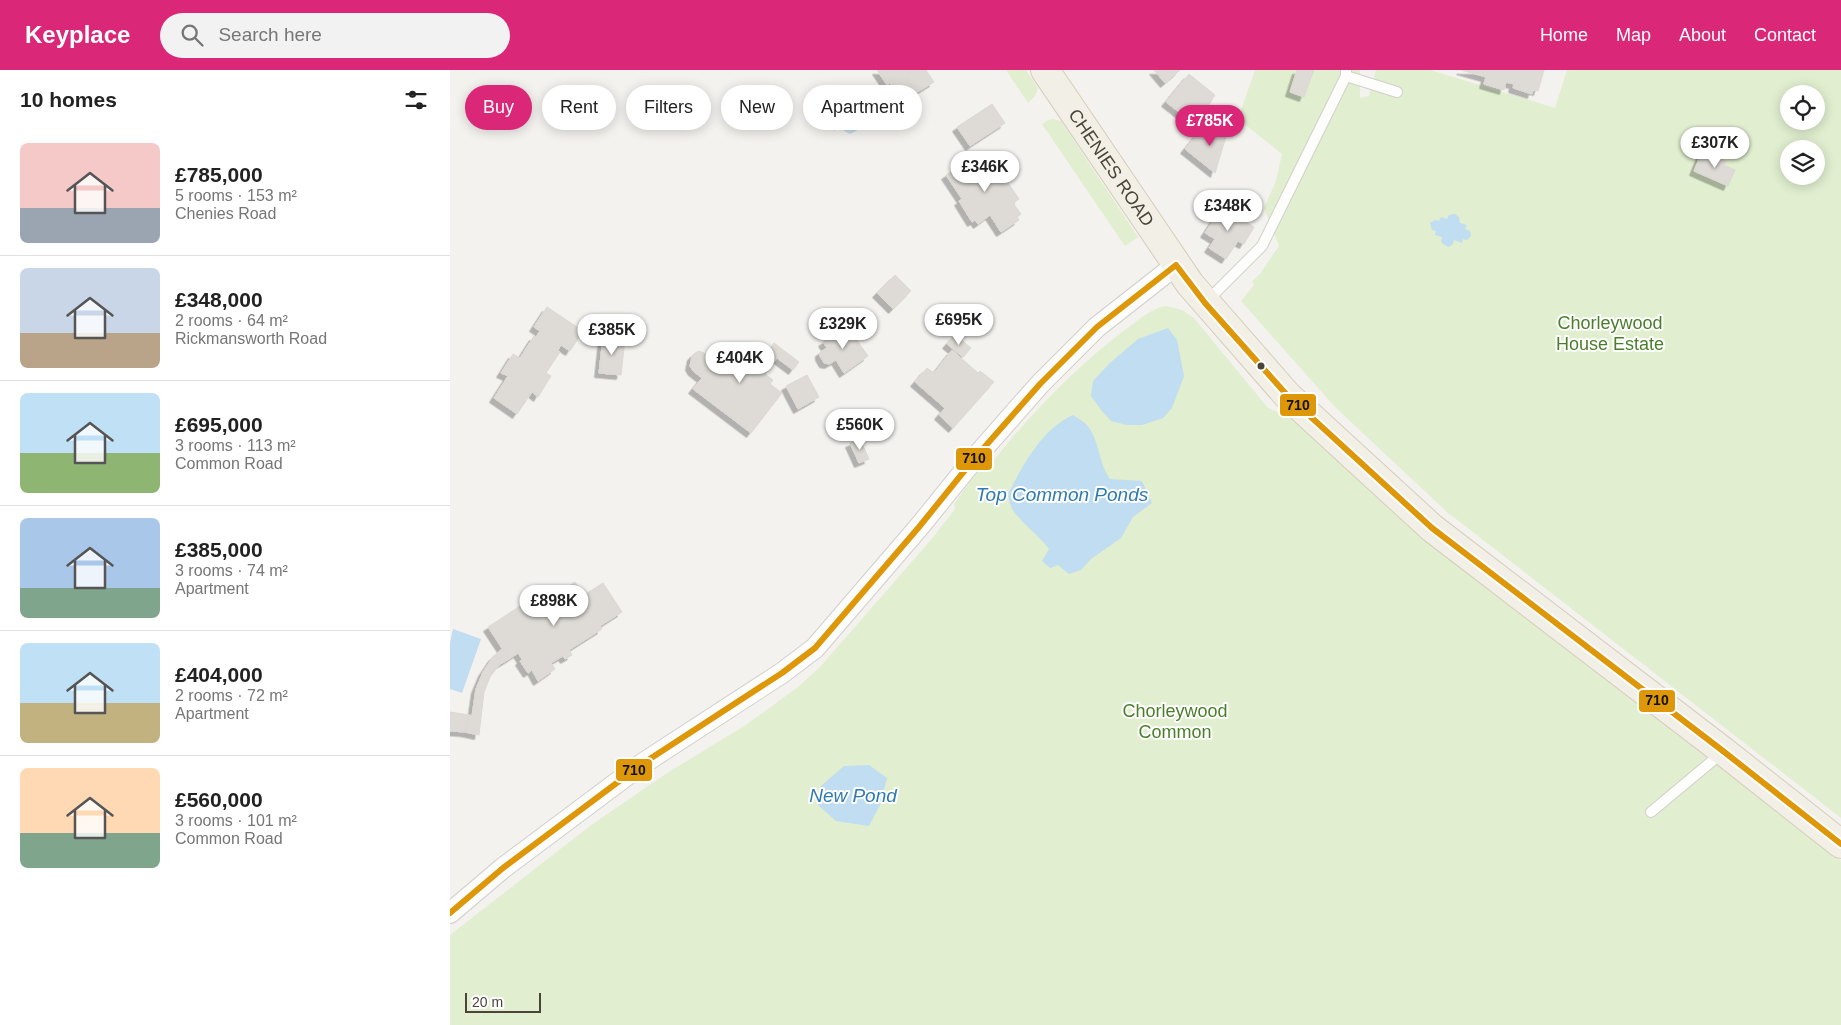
<!DOCTYPE html>
<meta charset="utf-8">
<style>
body{margin:0;font-family:Arial,sans-serif;background:#f2f2f2;color:#222;height:100vh;display:flex;flex-direction:column;font-size:19px;white-space:nowrap}
*{box-sizing:border-box;margin:0}
p{font-size:16px;color:#767676}
.icon{flex:none;width:28px;height:28px;fill:none;stroke:currentColor;stroke-width:2;stroke-linecap:round;stroke-linejoin:round}
.map{position:relative;flex:1;overflow:hidden}
.drawer{display:flex;flex-direction:column;background:#fff;width:450px}
.drawer>*{flex:none}
.top-card{position:absolute;left:15px;top:15px;width:475px;height:45px;display:flex;gap:10px}
.tools{position:absolute;left:1330px;top:15px;display:grid;gap:10px}
.tools a{display:grid;place-items:center;width:45px;height:45px;border-radius:50%;background:#fff;box-shadow:0 2px 12px #0003;font-size:25px}
.scale{position:absolute;left:15px;bottom:12px;width:76px;box-sizing:border-box;padding-left:5px;border:2px solid #4b4439;border-top:0;font-size:14px;line-height:18px;white-space:nowrap;color:#4b4439;-webkit-text-stroke:4px #fff;paint-order:stroke}
.price{position:absolute;translate:-50% -42px;padding:0 11px;border-radius:18px;background:#fff;color:#222;font-size:16px;line-height:32px;filter:drop-shadow(0 1px 2px #0008)}
.price::after{content:'';position:absolute;left:50%;top:30px;width:15px;height:11px;margin-left:-8px;background:inherit;clip-path:polygon(0 0,100% 0,50% 100%)}
.price.on{background:#db2777;color:#fff}
ul{padding:0;list-style:none}
li{display:flex;align-items:center;gap:15px;height:125px;padding:0 20px}
li+li{border-top:1px solid #e0e0e0}
li span{display:grid;place-items:center;flex:none;width:140px;height:100px;border-radius:8px;color:#555}
li>.icon{margin-inline-start:auto}
span .icon{width:60px;height:60px;fill:#fffc;stroke-width:1}
li b{font-size:21px}
h2{display:flex;justify-content:space-between;align-items:center;height:60px;padding:0 20px;font-size:21px}
.chip{padding:0 18px;border-radius:22px;background:#fff;box-shadow:0 2px 12px #0003;font-size:18px;line-height:45px}
.chip.on{background:#db2777;color:#fff}
header{display:flex;align-items:center;gap:30px;box-sizing:border-box;height:70px;padding:0 25px;background:#db2777;color:#fff}
header strong{font-size:24px}
nav{display:flex;gap:28px;margin-inline-start:auto;font-size:18px}
.search{width:350px;height:45px;background:#f2f2f2;display:flex;align-items:center;gap:12px;box-sizing:border-box;padding:0 18px;border-radius:28px;color:#767676;font-size:19px}
main{display:flex;flex:1;min-height:0}
.map>svg:first-child{display:block}
.green{fill:#e1eecf;fill-rule:evenodd}
.water{fill:#c0ddf1}
.building{fill:#dedbd6;stroke:#dcd9d4;filter:url(#shadow)}
.lines{fill:none;stroke-linecap:round;stroke-linejoin:round}
.lane-casing{stroke:#d2d0cb;stroke-width:12}
.street-casing{stroke:#d2d0cb;stroke-width:22}
.primary-casing{stroke:#d6cebb;stroke-width:30}
.lane{stroke:#fdfdfc;stroke-width:10}
.street{stroke:#fdfdfc;stroke-width:20}
.primary{stroke:#f2efe6;stroke-width:28}
.bus-1-casing{stroke:#fff;stroke-width:10}
.bus-1{stroke:#dd9709;stroke-width:6}
.bus-dot{fill:#4b4439;stroke:#fff;stroke-width:2}
.labels{text-anchor:middle;dominant-baseline:central;stroke-width:4;stroke-linejoin:round;paint-order:stroke}
.street-label{font-size:18px;fill:#4b4439;stroke:#fff}
.park-label{font-size:18px;fill:#4a7f2a;stroke:#fff}
.water-label{font-size:19px;font-style:italic;fill:#2e7ab2;stroke:#fff}
.line-badge{stroke:#fff;stroke-width:2}
.pale-badge-label{font-size:14px;text-anchor:middle;font-weight:bold;fill:#111}
</style>
<header>
<strong>Keyplace</strong>
<div class="search"><svg class="icon" aria-label="search" viewBox="0 0 24 24"><circle cx="10" cy="10" r="6"/><path d="M15 15l6 6"/></svg>Search here</div>
<nav><a>Home</a><a>Map</a><a>About</a><a>Contact</a></nav>
</header>
<main>
<section class="drawer">
<h2>10 homes<svg class="icon" aria-label="filters" viewBox="0 0 24 24"><path d="M4 7h16M4 17h16"/><circle cx="9" cy="7" r="2"/><circle cx="15" cy="17" r="2"/></svg></h2>
<ul>
<li><span style="background:linear-gradient(#f6c9c9 65%,#9aa5b1 0)"><svg class="icon" aria-label="home" viewBox="0 0 24 24"><path d="M3 11l9-7 9 7M6 9v11h12V9"/></svg></span><div><b>£785,000</b><p>5 rooms · 153 m²</p><p>Chenies Road</p></div></li>
<li><span style="background:linear-gradient(#c9d6e8 65%,#b9a48a 0)"><svg class="icon" aria-label="home" viewBox="0 0 24 24"><path d="M3 11l9-7 9 7M6 9v11h12V9"/></svg></span><div><b>£348,000</b><p>2 rooms · 64 m²</p><p>Rickmansworth Road</p></div></li>
<li><span style="background:linear-gradient(#bfe0f5 60%,#8fb573 0)"><svg class="icon" aria-label="home" viewBox="0 0 24 24"><path d="M3 11l9-7 9 7M6 9v11h12V9"/></svg></span><div><b>£695,000</b><p>3 rooms · 113 m²</p><p>Common Road</p></div></li>
<li><span style="background:linear-gradient(#a9c7e8 70%,#7fa58c 0)"><svg class="icon" aria-label="home" viewBox="0 0 24 24"><path d="M3 11l9-7 9 7M6 9v11h12V9"/></svg></span><div><b>£385,000</b><p>3 rooms · 74 m²</p><p>Apartment</p></div></li>
<li><span style="background:linear-gradient(#bfe0f5 60%,#c2b280 0)"><svg class="icon" aria-label="home" viewBox="0 0 24 24"><path d="M3 11l9-7 9 7M6 9v11h12V9"/></svg></span><div><b>£404,000</b><p>2 rooms · 72 m²</p><p>Apartment</p></div></li>
<li><span style="background:linear-gradient(#ffd9b3 65%,#7fa58c 0)"><svg class="icon" aria-label="home" viewBox="0 0 24 24"><path d="M3 11l9-7 9 7M6 9v11h12V9"/></svg></span><div><b>£560,000</b><p>3 rooms · 101 m²</p><p>Common Road</p></div></li>
</ul>
</section>
<div class="map">
<svg width="1391" height="955" viewBox="0 0 1391 955">
<defs>
<filter id="shadow"><feDropShadow dx="-4.5" dy="4.5" stdDeviation="0" flood-color="#0004"/></filter>
</defs>
<rect width="100%" height="100%" fill="#f4f2ee"/>
<!-- green -->
<g class="green">
<polygon points="556,0 576,0 588,18 585,26 578,33"/>
<path d="M805,0h105v28l9,-2 7,-26h54l125,38 12,-38h274v748l-394,-306 -112,-105 -94,-106 13,-16 -2,-4 8,-7 19,-28 -15,-38 12,-27 6,-27 -44,-35zM1339,24h27v27h-27zM1339,79h27v27h-27z"/>
<polygon points="603,49 611,51 688,167 675,176 592,54 598,50"/>
<path d="M716,236l16,4 12,8 74,90c37,13 67,47 96,72 53,46 105,93 160,136h8l25,17 -2,8 286,220v164h-1391v-90l140,-109 77,-53 79,-48 52,-38 21,-19 111,-127 25,-32 -1,-5 15,-21 19,-23h6c38,-48 86,-97 136,-134 11,-8 23,-18 36,-20z"/>
</g>
<!-- water -->
<g class="water">
<path d="M402,31l20,6 3,5 -2,8 -4,3v5l-11,2 -8,4 -11,-6 -5,3c-10,-17 -3,-28 18,-30z"/>
<polygon points="1005,144 1009,147 1010,153 1017,155 1015,159 1020,161 1021,166 1017,170 1013,169 1012,173 1004,170 1003,174 999,177 993,174 991,171 992,167 985,165 986,161 982,160 980,153 985,150 989,151 991,147 997,149 999,145"/>
<polygon points="718,258 727,270 734,306 722,338 713,348 692,355 677,355 661,351 652,341 641,326 643,311 660,293 688,269"/>
<path d="M623,345c4,3 10,6 13,9 14,15 12,39 24,55l32,2 10,22 -19,14 -12,21 -30,21 -10,11 -12,4 -11,-9 -8,3 -8,-7 7,-12c-9,-13 -34,-31 -38,-43 -2,-4 -2,-8 -3,-12 15,-29 34,-65 65,-79z"/>
<polygon points="3,559 31,569 12,623 0,619 0,573"/>
<polygon points="419,695 437,708 430,735 419,756 386,751 368,735 371,716 394,696"/>
</g>
<!-- building -->
<g class="building">
<polygon points="427,0 476,0 484,12 451,32 440,13 437,15"/>
<polygon points="704,0 730,0 715,13"/>
<polygon points="847,0 864,0 854,27 840,22"/>
<polygon points="1011,0 1094,0 1088,21 1083,20 1082,24 1063,18 1064,14 1056,12 1054,20 1034,14 1036,7"/>
<polygon points="739,4 765,25 758,36 767,44 753,61 716,32"/>
<polygon points="542,34 555,53 520,76 507,57"/>
<polygon points="770,49 780,53 765,103 735,79 748,63 762,74"/>
<polygon points="528,84 540,102 548,98 569,129 563,133 571,144 567,147 569,150 551,162 540,145 528,154 525,150 522,152 509,131 512,129 496,105"/>
<polygon points="1251,84 1260,88 1261,85 1276,91 1274,95 1285,100 1278,116 1244,101"/>
<polygon points="772,137 804,157 794,174 788,171 776,189 759,178 765,169 755,163"/>
<polygon points="445,205 461,221 443,239 427,223"/>
<polygon points="97,237 133,261 120,281 111,275 108,280 110,282 96,303 101,306 88,327 82,322 67,344 44,328 58,306 51,303 63,284 70,288 84,266 86,267 90,261 84,257"/>
<polygon points="397,256 418,286 394,303 386,290 379,294 374,293 370,286 370,282 377,278 373,272"/>
<polygon points="505,265 521,278 513,287 497,274"/>
<polygon points="153,267 175,269 171,305 149,303"/>
<polygon points="324,273 349,292 343,300 327,288 315,304 323,310 320,314 332,323 301,363 243,319 252,308 243,301 240,296 242,286 245,283 249,281 254,283 265,291 275,278 304,300"/>
<polygon points="502,280 528,303 530,301 544,312 503,358 489,345 495,338 465,312 477,298 484,303"/>
<polygon points="357,305 369,327 348,339 336,316"/>
<polygon points="410,369 419,389 409,393 400,373"/>
<polygon points="125,512 134,525 153,513 172,542 150,556 152,559 119,580 122,585 115,589 113,586 101,593 105,599 88,611 82,600 78,603 70,591 72,589 68,583 59,589 38,557 84,527 90,536"/>
<polygon points="52,579 59,589 49,595 40,607 34,622 29,665 15,662 19,645 22,646 26,619 33,602 43,587"/>
<polygon points="0,642 19,645 15,662 0,661"/>
</g>
<g class="lines">
<!-- lane casing -->
<g class="lane-casing">
<g id="lane">
<polyline points="896,6 947,22"/>
<polyline points="757,231 812,176 896,6 896,0"/>
<polyline points="1201,742 1273,682"/>
</g>
</g>
<!-- street casing -->
<g class="street-casing">
<polyline id="street" points="0,843 53,798 192,694 332,603 365,578 469,457 524,389 590,314 647,257 726,195"/>
</g>
<!-- primary casing -->
<g class="primary-casing">
<g id="primary">
<path id="s1" d="M595,0l145,214 97,111 145,133 291,223 118,93"/>
</g>
</g>
<!-- lane -->
<use href="#lane" class="lane"/>
<!-- street -->
<use href="#street" class="street"/>
<!-- primary -->
<use href="#primary" class="primary"/>
<!-- bus-1 casing -->
<g class="bus-1-casing">
<polyline id="bus-1" points="0,843 53,798 192,694 332,603 365,578 469,457 524,389 590,314 647,257 726,195 755,233 837,325 982,458 1273,681 1391,774"/>
</g>
<!-- bus-1 -->
<use href="#bus-1" class="bus-1"/>
</g>
<!-- markers -->
<circle class="bus-dot" cx="811" cy="296" r="4.5"/>
<g class="labels">
<!-- street labels -->
<g class="street-label">
<text stroke="none"><textPath href="#s1" startOffset="118">CHENIES ROAD</textPath></text>
</g>
<!-- park labels -->
<g class="park-label">
<text x="1160" y="253">Chorleywood<tspan x="1160" dy="21">House Estate</tspan></text>
<text x="725" y="641">Chorleywood<tspan x="725" dy="21">Common</tspan></text>
</g>
<!-- water labels -->
<g class="water-label">
<text x="612" y="424">Top Common Ponds</text>
<text x="403" y="725">New Pond</text>
</g>
</g>
<g class="line-badge">
<rect x="829" y="323" width="38" height="24" rx="5" fill="#dd9709"/>
<rect x="505" y="377" width="38" height="24" rx="5" fill="#dd9709"/>
<rect x="1188" y="619" width="38" height="24" rx="5" fill="#dd9709"/>
<rect x="165" y="688" width="38" height="24" rx="5" fill="#dd9709"/>
</g>
<g class="pale-badge-label">
<text x="848" y="340">710</text>
<text x="524" y="393">710</text>
<text x="1207" y="635">710</text>
<text x="184" y="705">710</text>
</g>
</svg>
<div class="tools">
<a><svg class="icon" aria-label="locate" viewBox="0 0 24 24"><circle cx="12" cy="12" r="6"/><path d="M12 2v4M12 18v4M2 12h4M18 12h4"/></svg></a>
<a><svg class="icon" aria-label="layers" viewBox="0 0 24 24"><path d="M12 4l9 5-9 5-9-5zM3 14l9 5 9-5"/></svg></a>
</div>
<div class="scale">20 m</div>
<b class="price on" style="left:760px;top:77px">£785K</b>
<b class="price" style="left:1265px;top:99px">£307K</b>
<b class="price" style="left:535px;top:123px">£346K</b>
<b class="price" style="left:778px;top:162px">£348K</b>
<b class="price" style="left:509px;top:276px">£695K</b>
<b class="price" style="left:393px;top:280px">£329K</b>
<b class="price" style="left:162px;top:286px">£385K</b>
<b class="price" style="left:290px;top:314px">£404K</b>
<b class="price" style="left:410px;top:381px">£560K</b>
<b class="price" style="left:104px;top:557px">£898K</b>
<div class="top-card">
<a class="chip on">Buy</a>
<a class="chip">Rent</a>
<a class="chip">Filters</a>
<a class="chip">New</a>
<a class="chip">Apartment</a>
</div>
</div>
</main>
